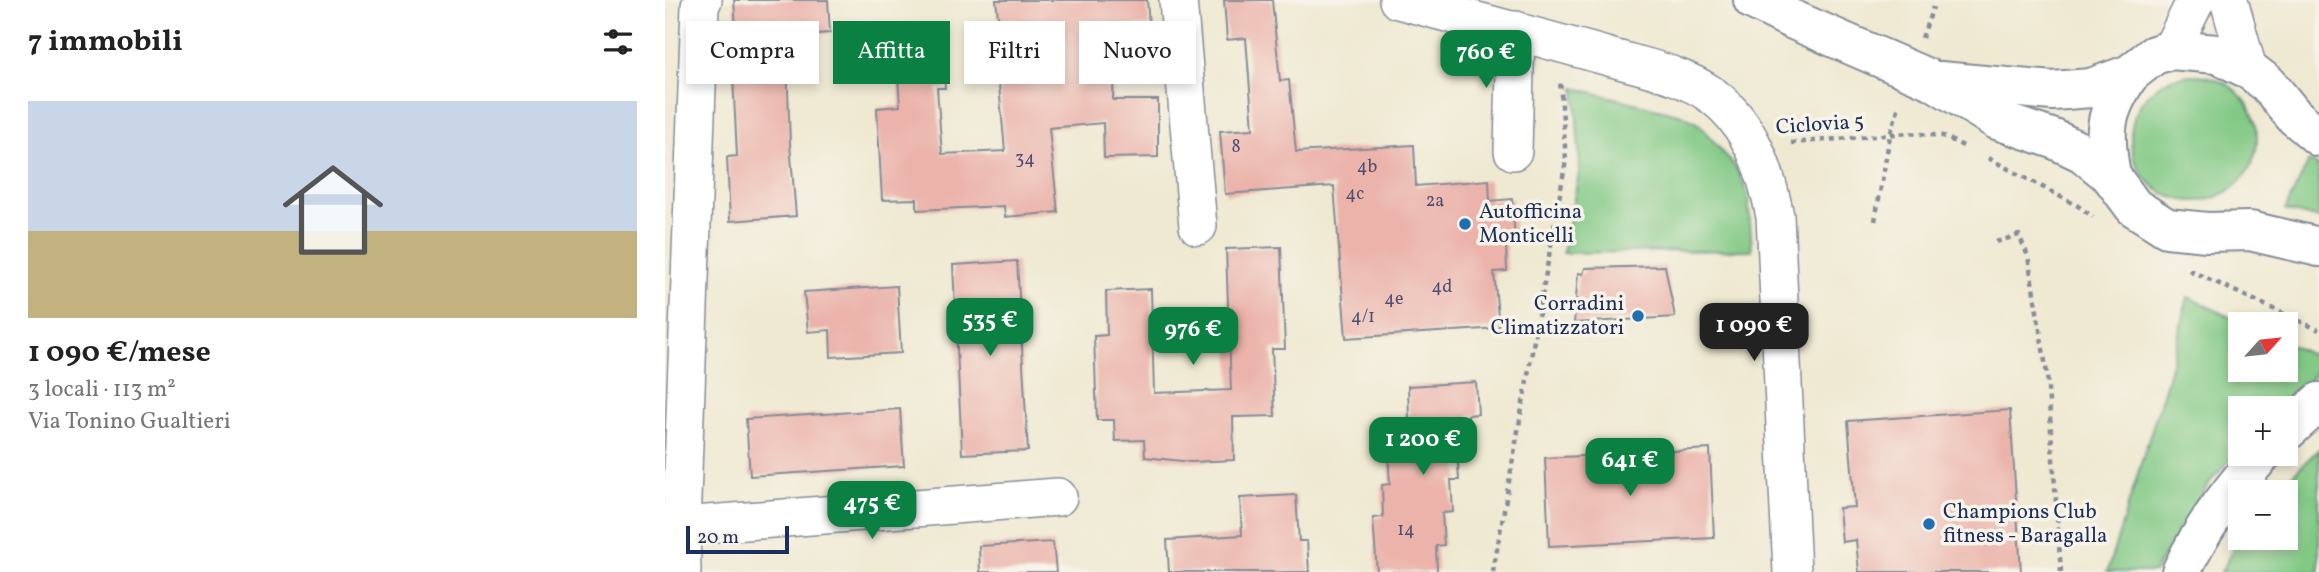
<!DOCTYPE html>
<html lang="it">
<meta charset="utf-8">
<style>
body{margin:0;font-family:Vollkorn,serif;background:#f6f6f6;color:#222;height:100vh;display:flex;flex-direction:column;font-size:26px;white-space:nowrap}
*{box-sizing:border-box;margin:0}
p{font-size:23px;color:#767676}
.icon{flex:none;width:38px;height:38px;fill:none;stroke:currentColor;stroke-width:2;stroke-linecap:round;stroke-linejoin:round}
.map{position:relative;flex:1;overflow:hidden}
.panel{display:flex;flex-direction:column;background:#fff;width:665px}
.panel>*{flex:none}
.top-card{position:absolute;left:21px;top:21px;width:665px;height:63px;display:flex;gap:14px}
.needle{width:46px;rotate:63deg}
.buttons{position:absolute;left:1563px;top:312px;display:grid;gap:14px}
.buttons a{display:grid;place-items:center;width:70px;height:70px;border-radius:0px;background:#fff;box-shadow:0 4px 10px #0003;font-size:35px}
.scale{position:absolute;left:21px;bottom:18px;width:103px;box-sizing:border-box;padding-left:7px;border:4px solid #1b2f5e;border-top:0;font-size:19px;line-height:24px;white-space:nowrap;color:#1b2f5e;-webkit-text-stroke:5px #f7f3e8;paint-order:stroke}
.price{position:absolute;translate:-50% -60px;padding:0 16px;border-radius:14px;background:#0b8043;color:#fff;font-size:23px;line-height:46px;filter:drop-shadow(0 2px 4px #0008)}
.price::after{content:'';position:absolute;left:50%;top:42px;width:21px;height:16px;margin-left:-10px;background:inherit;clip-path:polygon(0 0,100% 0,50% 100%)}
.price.selected{background:#222;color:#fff}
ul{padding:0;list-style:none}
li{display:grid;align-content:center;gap:14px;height:371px;padding:0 28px}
li span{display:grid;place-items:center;height:217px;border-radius:0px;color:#555}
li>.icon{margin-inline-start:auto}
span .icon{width:126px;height:126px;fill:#fffc;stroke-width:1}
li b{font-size:30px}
h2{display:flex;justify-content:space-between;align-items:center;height:84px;padding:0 28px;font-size:30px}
.tag{padding:0 24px;border-radius:0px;background:#fff;box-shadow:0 4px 10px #0003;font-size:24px;line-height:63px}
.tag.selected{background:#0b8043;color:#fff}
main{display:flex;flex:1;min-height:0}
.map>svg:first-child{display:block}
.green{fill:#82c985;stroke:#4e7c72;stroke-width:2}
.building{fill:#ebb3aa}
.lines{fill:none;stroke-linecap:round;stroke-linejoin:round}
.minor-casing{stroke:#858c98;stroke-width:40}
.major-casing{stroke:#858c98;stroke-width:42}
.path{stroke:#858c98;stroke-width:4.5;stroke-dasharray:5 5;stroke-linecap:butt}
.minor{stroke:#fff;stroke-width:37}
.major{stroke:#fff;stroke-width:38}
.poi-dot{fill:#1f6fb2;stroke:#f7f3e8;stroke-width:2.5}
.labels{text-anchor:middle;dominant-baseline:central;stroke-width:7;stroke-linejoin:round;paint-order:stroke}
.number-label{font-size:18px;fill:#4f5071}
.street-label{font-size:21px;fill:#1b2f5e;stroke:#f7f3e8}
.poi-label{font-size:21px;fill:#1b2f5e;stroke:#f7f3e8;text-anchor:start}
</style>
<main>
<section class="panel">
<h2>7 immobili<svg class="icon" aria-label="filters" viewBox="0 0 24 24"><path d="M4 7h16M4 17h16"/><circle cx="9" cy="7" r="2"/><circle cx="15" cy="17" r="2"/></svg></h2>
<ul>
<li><span style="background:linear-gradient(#c9d6e8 60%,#c2b280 0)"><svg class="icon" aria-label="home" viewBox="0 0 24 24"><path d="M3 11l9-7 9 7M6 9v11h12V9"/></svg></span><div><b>1 090 €/mese</b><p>3 locali · 113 m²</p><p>Via Tonino Gualtieri</p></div></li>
</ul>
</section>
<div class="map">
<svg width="1654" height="572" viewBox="0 0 1654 572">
<rect width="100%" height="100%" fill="#f7f3e8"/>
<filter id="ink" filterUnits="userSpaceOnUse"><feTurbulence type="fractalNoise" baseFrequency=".0143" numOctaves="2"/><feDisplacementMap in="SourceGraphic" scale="14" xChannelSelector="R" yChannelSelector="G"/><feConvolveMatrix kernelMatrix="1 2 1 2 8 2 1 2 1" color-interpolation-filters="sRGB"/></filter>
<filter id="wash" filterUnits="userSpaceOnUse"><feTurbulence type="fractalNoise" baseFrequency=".00686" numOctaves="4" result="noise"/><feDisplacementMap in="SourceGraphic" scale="28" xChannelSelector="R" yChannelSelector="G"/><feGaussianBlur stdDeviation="1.57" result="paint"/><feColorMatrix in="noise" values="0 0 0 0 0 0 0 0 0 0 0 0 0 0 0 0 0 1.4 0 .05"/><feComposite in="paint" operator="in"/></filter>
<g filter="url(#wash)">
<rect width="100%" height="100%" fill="#efe9d2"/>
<!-- green -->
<g class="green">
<circle cx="1529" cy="138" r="63"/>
<polygon points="910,88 1017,115 1035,125 1071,168 1083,195 1087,250 898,253 915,168"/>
<polygon points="1644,161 1654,167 1654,219 1620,210"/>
<path d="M1523,297l56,27h-4v45h45l1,-26 33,15c0,22 -25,36 -41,50h-38v41l-31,34 -55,89h-47l60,-191z"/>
<polygon points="1654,449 1654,572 1556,572 1575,537 1620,537 1620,492 1610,492"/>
</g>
<g id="blocks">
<!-- building -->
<g class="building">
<polygon points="69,0 163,0 165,33 121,36 125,144 131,216 65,221 62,157 72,156 68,76 74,75"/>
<polygon points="331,0 482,0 484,25 450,28 448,100 493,100 493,157 439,158 438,123 384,128 393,212 340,217 339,206 252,210 252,199 217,200 212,108 235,106 230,35 276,32 280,88 272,88 277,154 340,151 331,53 337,52"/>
<polygon points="559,0 607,0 615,81 624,80 631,152 749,145 751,186 824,180 825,201 847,199 850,242 841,243 842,271 829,272 834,328 681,338 669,186 560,194 555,131 588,129 581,38 562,40"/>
<polygon points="616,247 620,349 607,349 610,416 568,417 569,460 526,462 480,457 479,440 450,441 449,420 432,420 429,336 442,335 441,291 486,289 489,393 566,390 561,249"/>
<polygon points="352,261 363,451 297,454 288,265"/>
<polygon points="1000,266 1010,317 909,323 913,273 918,274 920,268"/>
<polygon points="232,286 236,353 166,357 165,330 143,332 139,292"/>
<polygon points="811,382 813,414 803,415 805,447 792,448 794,480 786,480 788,512 777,513 779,545 771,546 772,572 712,572 708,518 718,517 717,485 725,484 723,452 736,451 734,419 744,419 743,386"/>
<polygon points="235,409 239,466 85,476 81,419"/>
<polygon points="1345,410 1356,572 1194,572 1191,540 1177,542 1174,508 1190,507 1183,421"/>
<polygon points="1045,449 1049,538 884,546 880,458"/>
<polygon points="631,495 634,541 642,541 644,572 504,572 502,540 577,535 575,498"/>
<polygon points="388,542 391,572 315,572 314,546"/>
</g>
</g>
</g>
<g filter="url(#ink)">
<use href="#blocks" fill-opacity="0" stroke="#858c98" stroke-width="2"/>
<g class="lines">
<!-- minor casing -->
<g class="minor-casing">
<g id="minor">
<polyline points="513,0 533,226"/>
<path d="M733,0c70,19 141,37 211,57 34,10 74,17 104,39 38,29 53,75 62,120l17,356"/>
<polyline points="1564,0 1583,69"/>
<polyline points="1506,50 1531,0"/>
<polyline points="848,151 851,30"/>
<polyline points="16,526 393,497"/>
<polyline points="17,572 16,526 35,6 38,0"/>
</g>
</g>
<!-- major casing -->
<g class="major-casing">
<g id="major">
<polyline points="1088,0 1124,18 1269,81 1332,120 1389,139 1418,153 1446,176 1469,207 1502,228 1542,232 1585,231 1654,247"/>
<polyline points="1275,81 1388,91 1426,88 1465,74 1489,55 1506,50 1552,54 1583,69 1603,84 1629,116 1654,137"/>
<path d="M1446,176c-8,-46 -7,-63 19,-102"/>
<polyline points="1620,433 1654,402"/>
<path d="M1516,572c22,-47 49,-80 82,-119"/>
</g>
</g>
<!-- path -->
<g class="path">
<polyline points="1257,38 1268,7"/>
<polyline points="1126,143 1243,133 1278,136 1302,148"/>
<polyline points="1323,158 1413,206 1428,217"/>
<polyline points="1210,221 1225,135 1234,106"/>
<polyline points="1331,242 1354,235 1363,256 1382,374 1396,572"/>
<polyline points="1524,270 1654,330"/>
<polyline points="828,572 901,160 895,80"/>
</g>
<!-- minor -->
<use href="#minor" class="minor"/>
<!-- major -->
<use href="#major" class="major"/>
</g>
</g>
<!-- markers -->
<g class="poi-dot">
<circle cx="800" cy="224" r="7"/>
<circle cx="973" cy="316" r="7"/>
<circle cx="1264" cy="524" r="7"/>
</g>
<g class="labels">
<!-- number labels -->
<g class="number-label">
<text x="571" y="147">8</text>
<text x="360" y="159">34</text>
<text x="702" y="167">4b</text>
<text x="690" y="194">4c</text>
<text x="770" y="201">2a</text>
<text x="777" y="287">4d</text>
<text x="729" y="299">4e</text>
<text x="698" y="317">4/1</text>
<text x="741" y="530">14</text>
</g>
<!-- street labels -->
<g class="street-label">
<text transform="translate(1155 125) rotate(-4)">Ciclovia 5</text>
</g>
<!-- poi labels -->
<g class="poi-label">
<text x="814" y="212">Autofficina<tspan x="814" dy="24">Monticelli</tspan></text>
<text x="959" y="304" text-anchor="end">Corradini<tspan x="959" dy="24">Climatizzatori</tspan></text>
<text x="1278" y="512">Champions Club<tspan x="1278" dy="24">fitness - Baragalla</tspan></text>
</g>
</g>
</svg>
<div class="buttons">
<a><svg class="needle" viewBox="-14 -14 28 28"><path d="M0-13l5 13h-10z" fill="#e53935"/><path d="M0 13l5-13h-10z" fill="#767676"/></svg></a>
<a>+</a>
<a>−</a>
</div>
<div class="scale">20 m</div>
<b class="price" style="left:821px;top:90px">760 €</b>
<b class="price" style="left:325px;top:358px">535 €</b>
<b class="price selected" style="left:1089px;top:363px">1 090 €</b>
<b class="price" style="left:528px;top:367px">976 €</b>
<b class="price" style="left:758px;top:477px">1 200 €</b>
<b class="price" style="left:965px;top:498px">641 €</b>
<b class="price" style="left:207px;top:541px">475 €</b>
<div class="top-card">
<a class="tag">Compra</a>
<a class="tag selected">Affitta</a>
<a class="tag">Filtri</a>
<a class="tag">Nuovo</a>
</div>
</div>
</main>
